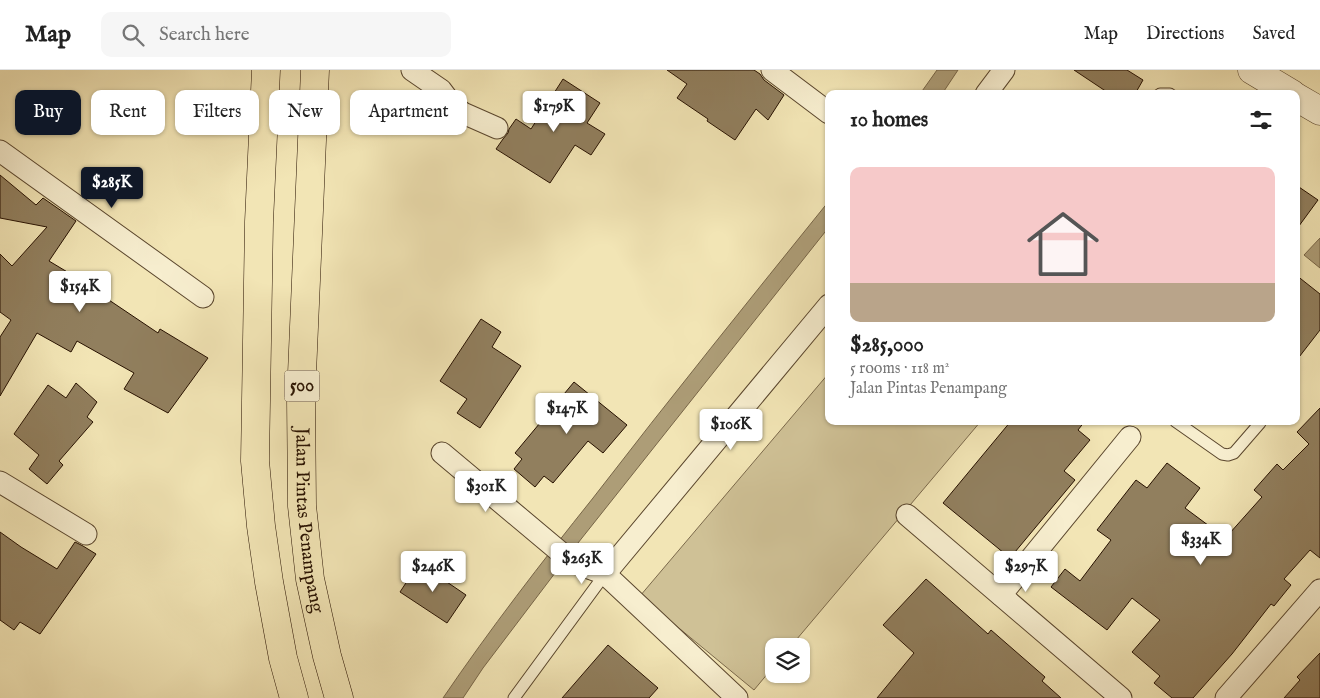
<!DOCTYPE html>
<meta charset="utf-8">
<style>
body{margin:0;font-family:"IM FELL English",serif;background:#f6f6f6;color:#222;height:100vh;display:flex;flex-direction:column;font-size:19px;white-space:nowrap}
*{box-sizing:border-box;margin:0}
p{font-size:16px;color:#767676}
.icon{flex:none;width:28px;height:28px;fill:none;stroke:currentColor;stroke-width:2;stroke-linecap:round;stroke-linejoin:round}
.map{position:relative;flex:1;overflow:hidden}
.panel{position:absolute;left:825px;top:20px;width:475px;height:335px;display:flex;flex-direction:column;background:#fff;border-radius:10px;box-shadow:0 1px 4px #0004}
.panel>*{flex:none}
.top-card{position:absolute;left:15px;top:20px;width:475px;height:45px;display:flex;gap:10px}
.buttons{position:absolute;left:765px;top:568px;display:grid;gap:10px}
.buttons a{display:grid;place-items:center;width:45px;height:45px;border-radius:10px;background:#fff;box-shadow:0 1px 4px #0004;font-size:25px}
.price{position:absolute;translate:-50% -42px;padding:0 11px;border-radius:5px;background:#fff;color:#222;font-size:16px;line-height:32px;filter:drop-shadow(0 1px 2px #0008)}
.price::after{content:'';position:absolute;left:50%;top:30px;width:15px;height:11px;margin-left:-8px;background:inherit;clip-path:polygon(0 0,100% 0,50% 100%)}
.price.active{background:#111827;color:#fff}
ul{padding:0;list-style:none}
li{display:grid;align-content:center;gap:10px;height:265px;padding:0 25px}
li span{display:grid;place-items:center;height:155px;border-radius:10px;color:#555}
li>.icon{margin-inline-start:auto}
span .icon{width:90px;height:90px;fill:#fffc;stroke-width:1}
li b{font-size:21px}
h2{display:flex;justify-content:space-between;align-items:center;height:60px;padding:0 25px;font-size:21px}
.pill{padding:0 18px;border-radius:10px;background:#fff;box-shadow:0 1px 4px #0004;font-size:18px;line-height:45px}
.pill.active{background:#111827;color:#fff}
header{display:flex;align-items:center;gap:30px;box-sizing:border-box;height:70px;padding:0 25px;background:#fff;border-bottom:1px solid #e0e0e0}
header strong{font-size:24px}
nav{display:flex;gap:28px;margin-inline-start:auto;font-size:18px}
.search{width:350px;height:45px;background:#f6f6f6;display:flex;align-items:center;gap:12px;box-sizing:border-box;padding:0 18px;border-radius:10px;color:#767676;font-size:19px}
.map>svg:first-child{display:block}
.green{fill:#cfc196;stroke:#7b694b}
.water{fill:#ad9d77;stroke:#776547}
.building{fill:#917f5e;stroke:#271100}
.lines{fill:none;stroke-linecap:round;stroke-linejoin:round}
.service-casing{stroke:#5a462d;stroke-width:13}
.minor-casing{stroke:#5a462d;stroke-width:23}
.tertiary-casing{stroke:#5a462d;stroke-width:29}
.primary-casing{stroke:#271100;stroke-width:29}
.service{stroke:#f7eecf;stroke-width:11}
.minor{stroke:#f7eecf;stroke-width:21}
.tertiary{stroke:#f7eecf;stroke-width:28}
.primary{stroke:#f2e5b5;stroke-width:28}
.labels{text-anchor:middle;dominant-baseline:central;stroke-width:5;stroke-linejoin:round;paint-order:stroke}
.shield{fill:#f7eecf;stroke:#65533e;stroke-width:1}
.shield-label{font-size:18px;font-weight:bold;fill:#271100}
.street-label{font-size:19px;fill:#271100;stroke:#f7eecf}
</style>
<header>
<strong>Map</strong>
<div class="search"><svg class="icon" aria-label="search" viewBox="0 0 24 24"><circle cx="10" cy="10" r="6"/><path d="M15 15l6 6"/></svg>Search here</div>
<nav><a>Map</a><a>Directions</a><a>Saved</a></nav>
</header>
<div class="map">
<svg width="1320" height="628" viewBox="0 0 1320 628">
<rect width="100%" height="100%" fill="#f2e5b5"/>
<filter id="stains"><feTurbulence type="fractalNoise" baseFrequency=".004" numOctaves="4"/><feColorMatrix values="0 0 0 0 .2 0 0 0 0 .09 0 0 0 0 .02 0 0 0 .5 -.17"/></filter>
<radialGradient id="worn" r=".72"><stop offset=".6" stop-color="#630" stop-opacity="0"/><stop offset="1" stop-color="#630" stop-opacity=".3"/></radialGradient>
<!-- green -->
<polygon class="green" points="829,303 829,351 981,351 791,576 774,576 774,596 754,620 640,526"/>
<!-- water -->
<g class="water">
<polygon points="937,0 958,0 942,24 920,24"/>
<path d="M829,131v26l-255,321 -91,120 -20,30h-20c47,-69 98,-135 150,-200 77,-100 157,-199 236,-297z"/>
<polygon points="1320,168 1320,198 1304,185"/>
</g>
<!-- building -->
<g class="building">
<polygon points="667,0 754,0 760,4 764,10 784,25 768,50 756,39 735,70 707,51 708,49 677,28 687,14"/>
<polygon points="1074,0 1127,0 1143,10 1135,24 1110,24"/>
<polygon points="563,9 600,33 587,53 605,64 591,85 575,75 550,113 496,79 503,69 508,63 509,59 516,49 531,59"/>
<polygon points="0,105 36,135 43,128 76,151 49,191 104,224 103,226 158,263 160,259 208,288 168,343 124,319 134,303 77,271 71,282 37,263 0,326 0,267 11,250 0,242 0,184 12,196 47,157 0,148"/>
<polygon points="1296,115 1318,130 1296,160"/>
<polygon points="1296,205 1320,224 1320,260 1296,291"/>
<polygon points="481,249 501,262 492,277 521,296 480,358 457,343 467,329 440,311"/>
<polygon points="574,312 627,355 603,383 588,371 553,413 544,406 535,417 514,399 522,389 515,383"/>
<polygon points="76,313 97,332 87,347 93,352 59,391 63,395 47,414 29,399 39,385 14,364 48,315 66,328"/>
<polygon points="1320,338 1320,488 1310,480 1284,509 1291,515 1274,536 1271,534 1232,584 1193,628 1172,628 1154,613 1160,606 1132,582 1160,550 1132,528 1107,560 1051,517 1065,499 1080,511 1111,470 1097,460 1136,410 1147,418 1167,393 1200,418 1185,438 1224,467 1227,463 1229,464 1262,427 1254,420 1277,394 1283,400 1309,374 1297,362"/>
<polygon points="1011,351 1085,351 1078,360 1090,370 1064,401 1075,410 1010,488 943,433"/>
<polygon points="0,462 21,477 57,499 75,472 83,476 96,484 40,564 20,552 14,560 0,550"/>
<polygon points="419,493 466,525 447,553 400,522"/>
<polygon points="926,509 988,564 991,560 1045,607 1042,611 1061,628 877,628 914,583 883,555"/>
<polygon points="608,575 658,618 649,628 562,628"/>
<polygon points="1320,583 1320,628 1284,628 1300,610 1297,607"/>
</g>
<g class="lines">
<!-- service casing -->
<g class="service-casing">
<g id="service">
<polyline points="1160,24 1170,24"/>
<polyline points="1175,351 1222,384 1228,385 1234,383 1260,353 1260,351"/>
<polyline points="514,628 605,504"/>
</g>
</g>
<!-- minor casing -->
<g class="minor-casing">
<g id="minor">
<polyline points="412,0 441,20 453,36 463,43 497,58"/>
<polyline points="772,0 829,43"/>
<polyline points="986,24 1004,0"/>
<polyline points="0,81 203,227"/>
<polyline points="442,383 572,492 605,504 737,628"/>
<polyline points="0,412 86,464"/>
<polyline points="907,445 1121,628"/>
<polyline points="605,504 829,235"/>
<polyline points="1001,525 1130,367"/>
<polyline points="1226,628 1320,520"/>
</g>
</g>
<!-- tertiary casing -->
<g class="tertiary-casing">
<g id="tertiary">
<polyline points="1252,0 1292,24"/>
<polyline points="1296,27 1320,41"/>
</g>
</g>
<!-- primary casing -->
<g class="primary-casing">
<g id="primary">
<polyline points="266,0 259,152 255,391 261,456 269,512 283,588 294,628"/>
<path id="s1" d="M315,0l-14,327 1,109 8,73 17,77 12,42"/>
</g>
</g>
<!-- service -->
<use href="#service" class="service"/>
<!-- minor -->
<use href="#minor" class="minor"/>
<!-- tertiary -->
<use href="#tertiary" class="tertiary"/>
<!-- primary -->
<use href="#primary" class="primary"/>
</g>
<g class="labels">
<!-- shield labels -->
<rect class="shield" x="284.5" y="300.5" width="35" height="31" rx="4"/>
<g class="shield-label">
<text x="302" y="316">500</text>
</g>
<!-- street labels -->
<g class="street-label">
<text stroke="none"><textPath href="#s1" startOffset="451">Jalan Pintas Penampang</textPath></text>
</g>
</g>
<rect width="100%" height="100%" filter="url(#stains)"/>
<rect width="100%" height="100%" fill="url(#worn)"/>
</svg>
<div class="buttons">
<a><svg class="icon" aria-label="layers" viewBox="0 0 24 24"><path d="M12 4l9 5-9 5-9-5zM3 14l9 5 9-5"/></svg></a>
</div>
<b class="price" style="left:554px;top:63px">$179K</b>
<b class="price active" style="left:112px;top:139px">$285K</b>
<b class="price" style="left:80px;top:243px">$154K</b>
<b class="price" style="left:567px;top:365px">$147K</b>
<b class="price" style="left:731px;top:381px">$106K</b>
<b class="price" style="left:486px;top:443px">$301K</b>
<b class="price" style="left:1201px;top:496px">$334K</b>
<b class="price" style="left:582px;top:515px">$263K</b>
<b class="price" style="left:433px;top:523px">$246K</b>
<b class="price" style="left:1026px;top:523px">$297K</b>
<div class="top-card">
<a class="pill active">Buy</a>
<a class="pill">Rent</a>
<a class="pill">Filters</a>
<a class="pill">New</a>
<a class="pill">Apartment</a>
</div>
<section class="panel">
<h2>10 homes<svg class="icon" aria-label="filters" viewBox="0 0 24 24"><path d="M4 7h16M4 17h16"/><circle cx="9" cy="7" r="2"/><circle cx="15" cy="17" r="2"/></svg></h2>
<ul>
<li><span style="background:linear-gradient(#f6c9c9 75%,#b9a48a 0)"><svg class="icon" aria-label="home" viewBox="0 0 24 24"><path d="M3 11l9-7 9 7M6 9v11h12V9"/></svg></span><div><b>$285,000</b><p>5 rooms · 118 m²</p><p>Jalan Pintas Penampang</p></div></li>
</ul>
</section>
</div>
